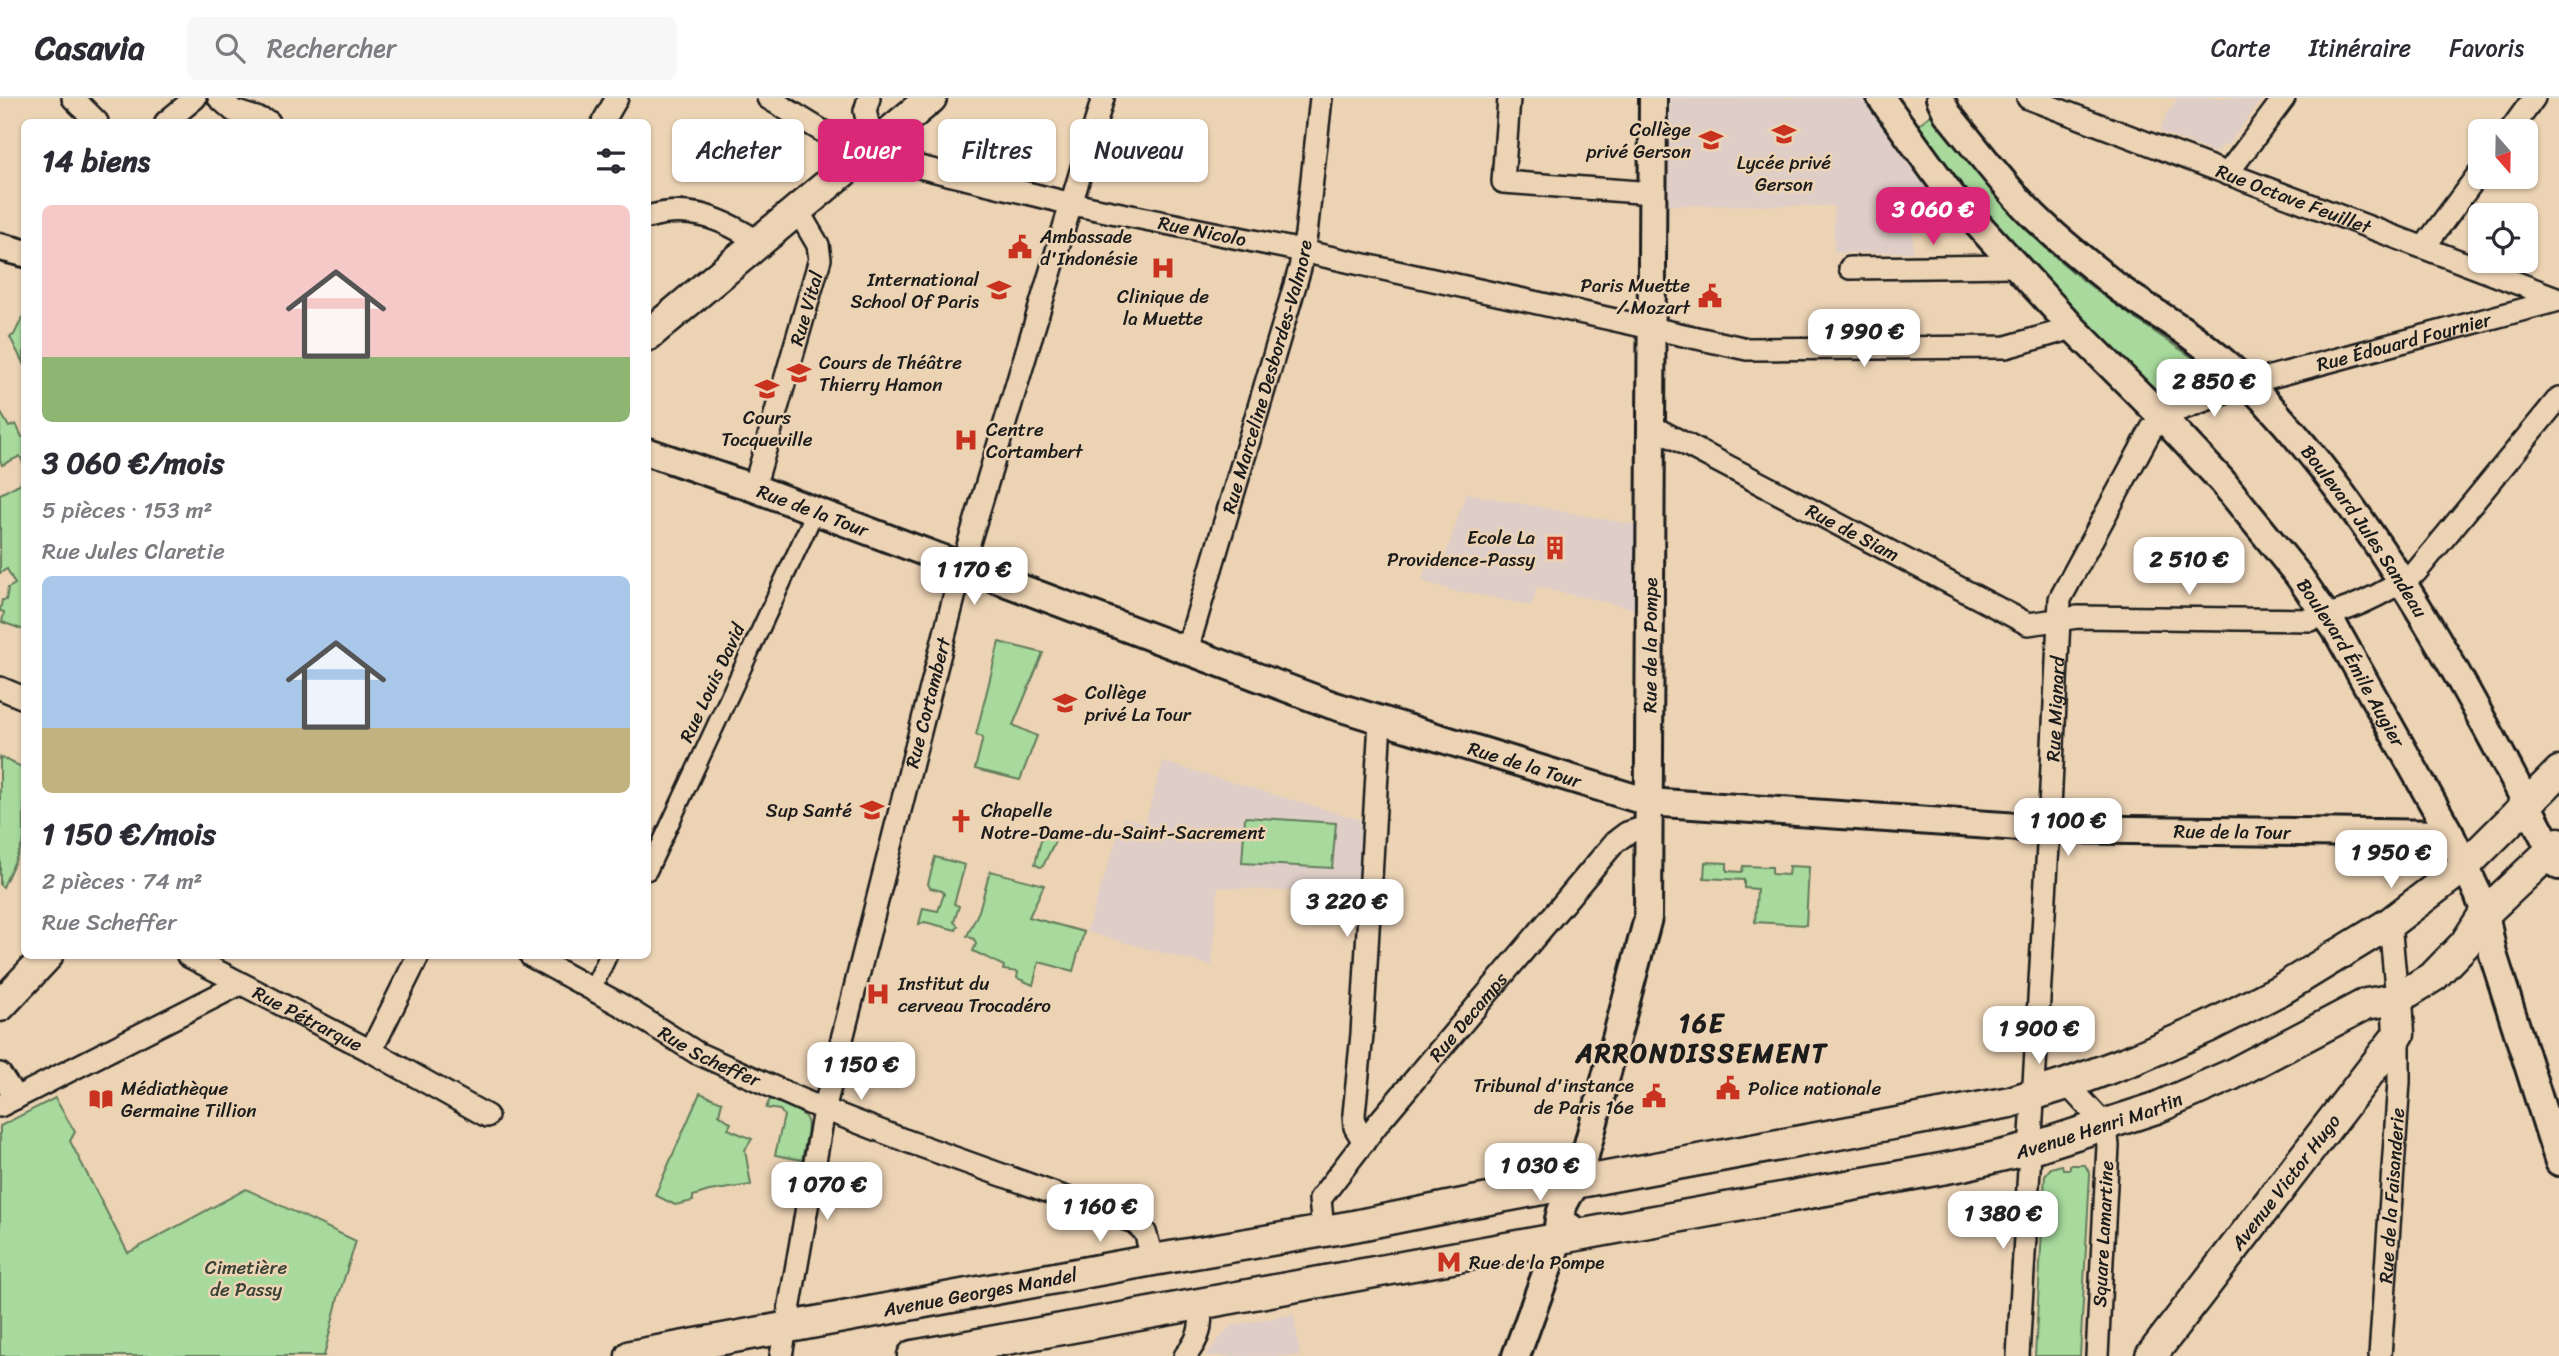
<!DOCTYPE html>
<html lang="fr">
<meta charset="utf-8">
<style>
body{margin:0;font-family:Sriracha,sans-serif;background:#f7f7f7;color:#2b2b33;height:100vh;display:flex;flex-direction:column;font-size:26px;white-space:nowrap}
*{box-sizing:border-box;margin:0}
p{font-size:23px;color:#7c7c81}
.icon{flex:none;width:38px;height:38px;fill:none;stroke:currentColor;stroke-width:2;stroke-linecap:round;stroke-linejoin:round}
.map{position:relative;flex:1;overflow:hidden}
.side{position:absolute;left:21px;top:21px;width:630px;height:840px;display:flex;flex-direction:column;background:#fff;border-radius:10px;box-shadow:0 2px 5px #0004}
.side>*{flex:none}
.guide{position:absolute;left:672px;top:21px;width:665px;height:63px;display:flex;gap:14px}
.needle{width:46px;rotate:160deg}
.fabs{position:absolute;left:2468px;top:21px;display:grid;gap:14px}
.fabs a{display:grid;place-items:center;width:70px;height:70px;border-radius:10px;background:#fff;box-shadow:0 2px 5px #0004;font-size:35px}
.price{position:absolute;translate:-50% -60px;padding:0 16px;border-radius:14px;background:#fff;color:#222;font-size:23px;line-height:46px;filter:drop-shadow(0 2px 4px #0008)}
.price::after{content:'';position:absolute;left:50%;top:42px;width:21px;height:16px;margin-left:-10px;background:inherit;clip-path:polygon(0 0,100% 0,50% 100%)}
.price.selected{background:#db2777;color:#fff}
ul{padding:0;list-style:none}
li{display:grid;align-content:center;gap:14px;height:371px;padding:0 21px}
li span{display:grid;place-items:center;height:217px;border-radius:10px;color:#555}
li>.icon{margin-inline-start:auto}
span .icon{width:126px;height:126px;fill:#fffc;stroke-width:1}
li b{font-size:30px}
h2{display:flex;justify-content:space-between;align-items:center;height:84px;padding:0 21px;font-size:30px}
.tag{padding:0 24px;border-radius:10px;background:#fff;box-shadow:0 2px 5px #0004;font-size:24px;line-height:63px}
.tag.selected{background:#db2777;color:#fff}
header{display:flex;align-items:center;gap:42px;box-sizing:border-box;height:98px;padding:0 35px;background:#fff;border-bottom:2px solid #e1e1e2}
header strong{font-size:33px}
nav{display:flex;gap:38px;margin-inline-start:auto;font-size:24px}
.search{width:490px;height:63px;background:#f7f7f7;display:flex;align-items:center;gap:18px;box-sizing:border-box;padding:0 24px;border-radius:10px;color:#7c7c81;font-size:26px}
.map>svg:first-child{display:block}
.built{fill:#decec7}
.green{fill:#a7da9c;stroke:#627b5c;stroke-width:2}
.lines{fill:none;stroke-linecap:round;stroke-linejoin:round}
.pedestrian-casing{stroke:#1c1c1c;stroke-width:21}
.minor-casing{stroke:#1c1c1c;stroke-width:26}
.tertiary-casing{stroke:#1c1c1c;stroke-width:32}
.secondary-casing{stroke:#1c1c1c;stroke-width:35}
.pedestrian{stroke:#ecd3b4;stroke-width:16}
.minor{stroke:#ecd3b4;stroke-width:21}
.tertiary{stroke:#ecd3b4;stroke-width:26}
.secondary{stroke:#ecd3b4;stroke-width:30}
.labels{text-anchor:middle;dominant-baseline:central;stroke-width:5;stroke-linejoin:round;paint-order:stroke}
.poi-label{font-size:19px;fill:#1c1c1c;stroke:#ecd3b4;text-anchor:start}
.street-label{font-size:19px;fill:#1c1c1c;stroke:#ecd3b4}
.park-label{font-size:19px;fill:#384236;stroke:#ecd3b4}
.district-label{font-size:26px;font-weight:bold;letter-spacing:2px;fill:#1c1c1c;stroke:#ecd3b4}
</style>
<header>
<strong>Casavia</strong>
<div class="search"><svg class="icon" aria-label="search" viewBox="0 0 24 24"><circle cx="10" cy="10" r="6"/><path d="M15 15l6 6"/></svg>Rechercher</div>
<nav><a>Carte</a><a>Itinéraire</a><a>Favoris</a></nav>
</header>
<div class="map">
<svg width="2559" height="1258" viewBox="0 0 2559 1258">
<rect width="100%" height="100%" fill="#ecd3b4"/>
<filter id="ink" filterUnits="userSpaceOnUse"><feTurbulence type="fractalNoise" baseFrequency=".0143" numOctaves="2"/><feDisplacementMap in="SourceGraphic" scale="14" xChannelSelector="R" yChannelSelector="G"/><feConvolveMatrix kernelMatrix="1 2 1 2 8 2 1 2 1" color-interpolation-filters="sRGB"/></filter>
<g filter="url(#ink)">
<!-- built -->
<g class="built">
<polygon points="1668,0 1865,0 1893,44 1943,107 1913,108 1913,154 1834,155 1834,108 1667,107"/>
<polygon points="2178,0 2263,0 2227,48 2224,46 2219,53 2213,54 2160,34 2167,15"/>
<polygon points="1466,395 1635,427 1635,511 1537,489 1532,508 1465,494 1464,496 1422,483 1428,462 1443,466"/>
<polygon points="1163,664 1365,723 1360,798 1218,789 1212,868 1086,834 1124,719 1145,725"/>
<polygon points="1294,1216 1300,1258 1205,1258 1230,1228"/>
</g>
<!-- green -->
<g class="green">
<path d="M1931,17c37,47 75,96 119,137 48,44 106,80 159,117l5,9 -51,19 -4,-1c-85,-86 -172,-171 -244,-269z"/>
<polygon points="23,218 24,219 24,267 10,239 14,237"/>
<polygon points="0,313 9,329 16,326 22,339 24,339 24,367 20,358 2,367 0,362"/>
<polygon points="21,385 24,392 24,532 2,524 4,514 0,513 2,502 6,502 8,490 15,486 7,471 0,475 0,396"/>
<polygon points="999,544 1043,555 1013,627 1037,638 1020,682 975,671 983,639 976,637"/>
<polygon points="0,659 24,670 24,743 3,789 0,787"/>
<polygon points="1245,719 1336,725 1332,770 1242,765"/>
<polygon points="1043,734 1056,738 1056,741 1043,768 1040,769 1035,766"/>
<polygon points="935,759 965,767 954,806 959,808 954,824 958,828 956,832 925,824 919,826 923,810 938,813 944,796 942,793 930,790 928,786"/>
<polygon points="1705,764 1727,765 1727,773 1742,774 1743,768 1772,769 1772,776 1788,777 1789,768 1809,769 1806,827 1755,824 1757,791 1744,790 1744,782 1704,780"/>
<polygon points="990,773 1044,787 1029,819 1084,834 1073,873 1039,864 1033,887 1017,880 1018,874 1003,872 1004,868 973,853 976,846 974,841 967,838 979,813"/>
<polygon points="700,995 722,1004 719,1016 731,1025 728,1031 752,1041 745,1052 751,1087 709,1093 693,1098 693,1103 675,1107 655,1097"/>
<polygon points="55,1000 75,1034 70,1043 128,1155 246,1091 356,1143 338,1200 324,1258 0,1258 0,1028"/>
<path d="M770,1001c45,20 41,13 32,61l-27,-5 9,-39 -4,-6 -14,-2z"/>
<polygon points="2062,1067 2063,1071 2070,1071 2070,1067 2085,1067 2090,1076 2080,1258 2035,1258 2045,1077 2051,1070"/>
</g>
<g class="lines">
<!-- pedestrian casing -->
<g class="pedestrian-casing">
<g id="pedestrian">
<polyline points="648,773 815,414"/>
<polyline points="592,892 608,858"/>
</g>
</g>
<!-- minor casing -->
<g class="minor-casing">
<g id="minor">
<polyline points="73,0 97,24"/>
<polyline points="219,0 234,13 269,24"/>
<path id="s1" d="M768,0l82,50 24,-1 37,18 161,39 216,44 459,101 259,-2 67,-19"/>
<polyline points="869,0 865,13 874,49"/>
<polyline points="1509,0 1503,84 1653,95"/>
<path id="s2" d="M2028,0l531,201"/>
<polyline points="166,24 195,0"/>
<polyline points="603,24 617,0"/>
<polyline points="2510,33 2534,0"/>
<polyline points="2227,76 2284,0"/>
<path d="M648,119c42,-13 77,3 112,26"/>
<polyline points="2424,149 2480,74"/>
<polyline points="1850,170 2016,168"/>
<path id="s3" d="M1651,328l377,198 50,-7 232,3c39,-9 73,-25 106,-48l143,-174"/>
<path id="s4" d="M754,390l66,-229 -2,-14 -20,-34"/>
<path id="s5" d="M1187,552l113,-382 6,-34 15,-136"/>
<polyline points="0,590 24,600"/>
<polyline points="2390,825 2397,901"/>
<path id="s6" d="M188,858l183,95 116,65"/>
<path id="s7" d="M531,858l90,49 76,48 114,51 93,36 230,82 11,10 8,28"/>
<polyline points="371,953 418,858"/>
<polyline points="0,976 16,1000"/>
<polyline points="2067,986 2106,1028 2108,1048 2097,1258"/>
<polyline points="0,1008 240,886"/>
<polyline points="1364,1044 1355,1029 1354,1016 1362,936 1380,623"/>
<path id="s8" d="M1323,1132l-3,-31 59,-77 236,-280 12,-9 22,-7"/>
<path id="s9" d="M781,1258l43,-246 138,-544 141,-468"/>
<path d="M1185,1258c16,-19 16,-29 16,-52"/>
<path id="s10" d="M2018,1258l31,-527 11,-230 92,-171 24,-17 87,-32 296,-79"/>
<path id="s11" d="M2380,1258l19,-274v-48"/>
</g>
</g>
<!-- tertiary casing -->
<g class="tertiary-casing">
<g id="tertiary">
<path id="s12" d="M1881,0l70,97 122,133 91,91 58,62 76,94 38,55 114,204 28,60 7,19 8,41 66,208"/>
<path id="s13" d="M1940,0l7,15c23,28 46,58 70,85 29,33 65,60 99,88 22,17 48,31 71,47 24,17 59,47 79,69 125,135 209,302 293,464"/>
<polyline points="0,149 24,155"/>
<path id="s14" d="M648,354l106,36 578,217 316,97 401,27 401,5"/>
<path id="s15" d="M1559,1140c-4,-21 6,-40 19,-56l70,-264 5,-820"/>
<polyline points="1516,1258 1559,1140 1570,1129"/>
</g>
</g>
<!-- secondary casing -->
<g class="secondary-casing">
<g id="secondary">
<polyline points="648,237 931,0"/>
<polyline points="0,908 47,858"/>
<path id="s16" d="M631,1258l522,-96 201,-34 119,-24 537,-100 57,-18 70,-26 71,-31 74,-38 108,-66 76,-58 93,-93"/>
<path id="s17" d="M913,1258l1050,-191 66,-16 127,-41 75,-33 135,-71 31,-5 37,-23 31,-32 20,-31 74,-70"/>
<path id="s18" d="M2151,1258l248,-322 -2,-35"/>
</g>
</g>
<!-- pedestrian -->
<use href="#pedestrian" class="pedestrian"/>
<!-- minor -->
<use href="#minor" class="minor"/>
<!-- tertiary -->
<use href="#tertiary" class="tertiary"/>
<!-- secondary -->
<use href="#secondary" class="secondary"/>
</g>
</g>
<!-- icons -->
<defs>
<g id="school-bare" transform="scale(1.89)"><path d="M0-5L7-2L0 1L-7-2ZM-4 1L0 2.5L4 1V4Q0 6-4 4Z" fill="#c8321e" stroke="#ecd3b4" stroke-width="2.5" paint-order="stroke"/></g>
<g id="civic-bare" transform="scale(1.89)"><path d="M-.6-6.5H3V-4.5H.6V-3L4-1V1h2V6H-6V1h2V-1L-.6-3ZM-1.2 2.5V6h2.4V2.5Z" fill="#c8321e" stroke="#ecd3b4" stroke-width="2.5" paint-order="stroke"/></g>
<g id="hospital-bare" transform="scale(1.89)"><path d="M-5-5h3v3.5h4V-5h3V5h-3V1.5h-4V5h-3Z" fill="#c8321e" stroke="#ecd3b4" stroke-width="2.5" paint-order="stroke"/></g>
<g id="university-bare" transform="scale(1.89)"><path d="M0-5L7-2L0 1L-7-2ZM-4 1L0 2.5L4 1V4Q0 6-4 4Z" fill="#c8321e" stroke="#ecd3b4" stroke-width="2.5" paint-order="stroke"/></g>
<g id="building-bare" transform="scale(1.89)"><path d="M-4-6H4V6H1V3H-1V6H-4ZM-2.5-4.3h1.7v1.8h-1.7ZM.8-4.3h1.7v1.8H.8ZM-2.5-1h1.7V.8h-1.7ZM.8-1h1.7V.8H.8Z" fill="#c8321e" stroke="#ecd3b4" stroke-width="2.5" paint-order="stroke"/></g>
<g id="church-bare" transform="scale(1.89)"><path d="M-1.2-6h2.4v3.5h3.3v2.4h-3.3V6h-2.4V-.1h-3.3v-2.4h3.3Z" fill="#c8321e" stroke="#ecd3b4" stroke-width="2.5" paint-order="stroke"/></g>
<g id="library-bare" transform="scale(1.89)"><path d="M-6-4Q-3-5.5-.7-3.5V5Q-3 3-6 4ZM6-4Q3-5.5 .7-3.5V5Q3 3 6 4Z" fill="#c8321e" stroke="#ecd3b4" stroke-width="2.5" paint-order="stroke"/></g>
<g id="metro-bare" transform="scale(1.89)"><path d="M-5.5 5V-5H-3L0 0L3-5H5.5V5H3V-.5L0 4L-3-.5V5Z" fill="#c8321e" stroke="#ecd3b4" stroke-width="2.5" paint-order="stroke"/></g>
</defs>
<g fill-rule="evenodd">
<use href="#school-bare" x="1784" y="36"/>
<use href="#school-bare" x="1711" y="42"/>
<use href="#civic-bare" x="1020" y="149"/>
<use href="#hospital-bare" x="1163" y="170"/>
<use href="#university-bare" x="999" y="192"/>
<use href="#civic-bare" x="1710" y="198"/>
<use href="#university-bare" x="799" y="275"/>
<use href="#school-bare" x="767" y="291"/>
<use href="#hospital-bare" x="966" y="342"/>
<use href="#building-bare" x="1555" y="450"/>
<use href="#school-bare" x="1065" y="605"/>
<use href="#university-bare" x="872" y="712"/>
<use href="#church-bare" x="961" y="723"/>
<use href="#hospital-bare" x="878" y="896"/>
<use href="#civic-bare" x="1728" y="990"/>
<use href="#civic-bare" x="1654" y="998"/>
<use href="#library-bare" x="101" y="1001"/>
<use href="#metro-bare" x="1449" y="1164"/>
</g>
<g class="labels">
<!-- poi labels -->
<g class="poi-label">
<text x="1691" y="31" text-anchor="end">Collège<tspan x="1691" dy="22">privé Gerson</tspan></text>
<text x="1784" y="64" text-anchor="middle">Lycée privé<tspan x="1784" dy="22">Gerson</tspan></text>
<text x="1040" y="138">Ambassade<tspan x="1040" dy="22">d'Indonésie</tspan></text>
<text x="979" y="181" text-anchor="end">International<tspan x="979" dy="22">School Of Paris</tspan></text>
<text x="1690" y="187" text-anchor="end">Paris Muette<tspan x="1690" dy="22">/ Mozart</tspan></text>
<text x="1163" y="198" text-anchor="middle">Clinique de<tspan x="1163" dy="22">la Muette</tspan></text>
<text x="819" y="264">Cours de Théâtre<tspan x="819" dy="22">Thierry Hamon</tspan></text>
<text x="767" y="319" text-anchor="middle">Cours<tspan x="767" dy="22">Tocqueville</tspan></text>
<text x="986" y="331">Centre<tspan x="986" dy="22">Cortambert</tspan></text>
<text x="1535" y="439" text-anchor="end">Ecole La<tspan x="1535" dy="22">Providence-Passy</tspan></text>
<text x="1085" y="594">Collège<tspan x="1085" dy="22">privé La Tour</tspan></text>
<text x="852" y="712" text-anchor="end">Sup Santé</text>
<text x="981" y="712">Chapelle<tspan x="981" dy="22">Notre-Dame-du-Saint-Sacrement</tspan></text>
<text x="898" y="885">Institut du<tspan x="898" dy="22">cerveau Trocadéro</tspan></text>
<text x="1634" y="987" text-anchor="end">Tribunal d'instance<tspan x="1634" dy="22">de Paris 16e</tspan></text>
<text x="121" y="990">Médiathèque<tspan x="121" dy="22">Germaine Tillion</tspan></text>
<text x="1748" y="990">Police nationale</text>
<text x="1469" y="1164">Rue de la Pompe</text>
</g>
<!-- street labels -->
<g class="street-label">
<text stroke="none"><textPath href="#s2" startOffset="284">Rue Octave Feuillet</textPath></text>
<text stroke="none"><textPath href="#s1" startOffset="460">Rue Nicolo</textPath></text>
<text stroke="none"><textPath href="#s4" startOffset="187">Rue Vital</textPath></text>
<text stroke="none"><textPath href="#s10" startOffset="1220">Rue Édouard Fournier</textPath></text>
<text stroke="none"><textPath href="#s5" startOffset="285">Rue Marceline Desbordes-Valmore</textPath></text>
<text stroke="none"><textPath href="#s14" startOffset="175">Rue de la Tour</textPath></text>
<text stroke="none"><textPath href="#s3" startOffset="228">Rue de Siam</textPath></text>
<text stroke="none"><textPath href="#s13" startOffset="612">Boulevard Jules Sandeau</textPath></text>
<text stroke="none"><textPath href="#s15" startOffset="607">Rue de la Pompe</textPath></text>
<text stroke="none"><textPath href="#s12" startOffset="737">Boulevard Émile Augier</textPath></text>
<text transform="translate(712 585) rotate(-65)">Rue Louis David</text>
<text stroke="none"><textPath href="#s9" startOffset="670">Rue Cortambert</textPath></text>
<text stroke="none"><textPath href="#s10" startOffset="648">Rue Mignard</textPath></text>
<text stroke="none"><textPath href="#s14" startOffset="931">Rue de la Tour</textPath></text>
<text stroke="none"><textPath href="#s14" startOffset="1645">Rue de la Tour</textPath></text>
<text stroke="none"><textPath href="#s8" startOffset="266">Rue Decamps</textPath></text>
<text stroke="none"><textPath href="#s6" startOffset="135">Rue Pétrarque</textPath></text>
<text stroke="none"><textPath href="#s7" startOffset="205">Rue Scheffer</textPath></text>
<text stroke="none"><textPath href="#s17" startOffset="1209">Avenue Henri Martin</textPath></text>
<text stroke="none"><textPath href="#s18" startOffset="220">Avenue Victor Hugo</textPath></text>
<text stroke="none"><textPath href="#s11" startOffset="161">Rue de la Faisanderie</textPath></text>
<text transform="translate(2103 1136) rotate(-87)">Square Lamartine</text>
<text stroke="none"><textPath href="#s16" startOffset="355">Avenue Georges Mandel</textPath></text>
</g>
<!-- park labels -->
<g class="park-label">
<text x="246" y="1169">Cimetière<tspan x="246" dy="22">de Passy</tspan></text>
</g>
<!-- district labels -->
<g class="district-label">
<text x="1702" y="925">16E<tspan x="1702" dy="30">ARRONDISSEMENT</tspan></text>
</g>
</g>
</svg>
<div class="fabs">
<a><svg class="needle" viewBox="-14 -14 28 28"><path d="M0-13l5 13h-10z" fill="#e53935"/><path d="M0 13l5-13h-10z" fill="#7c7c81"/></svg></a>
<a><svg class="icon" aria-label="locate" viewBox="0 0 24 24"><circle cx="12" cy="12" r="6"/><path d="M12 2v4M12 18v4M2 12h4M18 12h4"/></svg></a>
</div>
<b class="price selected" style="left:1933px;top:149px">3 060 €</b>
<b class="price" style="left:1864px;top:271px">1 990 €</b>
<b class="price" style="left:2214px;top:321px">2 850 €</b>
<b class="price" style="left:2189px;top:499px">2 510 €</b>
<b class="price" style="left:974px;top:509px">1 170 €</b>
<b class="price" style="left:2068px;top:760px">1 100 €</b>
<b class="price" style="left:2391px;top:792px">1 950 €</b>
<b class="price" style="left:1347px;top:841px">3 220 €</b>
<b class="price" style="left:2039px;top:968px">1 900 €</b>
<b class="price" style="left:861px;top:1004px">1 150 €</b>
<b class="price" style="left:1540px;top:1105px">1 030 €</b>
<b class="price" style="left:827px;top:1124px">1 070 €</b>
<b class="price" style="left:1100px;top:1146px">1 160 €</b>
<b class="price" style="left:2003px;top:1153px">1 380 €</b>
<div class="guide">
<a class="tag">Acheter</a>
<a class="tag selected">Louer</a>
<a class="tag">Filtres</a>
<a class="tag">Nouveau</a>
</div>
<section class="side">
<h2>14 biens<svg class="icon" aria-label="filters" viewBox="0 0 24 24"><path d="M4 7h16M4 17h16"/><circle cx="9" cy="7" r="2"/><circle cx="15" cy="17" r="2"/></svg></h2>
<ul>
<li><span style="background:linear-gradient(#f6c9c9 70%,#8fb573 0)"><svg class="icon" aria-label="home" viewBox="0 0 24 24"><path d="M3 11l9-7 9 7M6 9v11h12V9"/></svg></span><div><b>3 060 €/mois</b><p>5 pièces · 153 m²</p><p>Rue Jules Claretie</p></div></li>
<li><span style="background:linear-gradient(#a9c7e8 70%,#c2b280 0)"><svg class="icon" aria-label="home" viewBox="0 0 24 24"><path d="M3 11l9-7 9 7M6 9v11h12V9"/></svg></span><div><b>1 150 €/mois</b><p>2 pièces · 74 m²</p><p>Rue Scheffer</p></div></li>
</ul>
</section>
</div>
